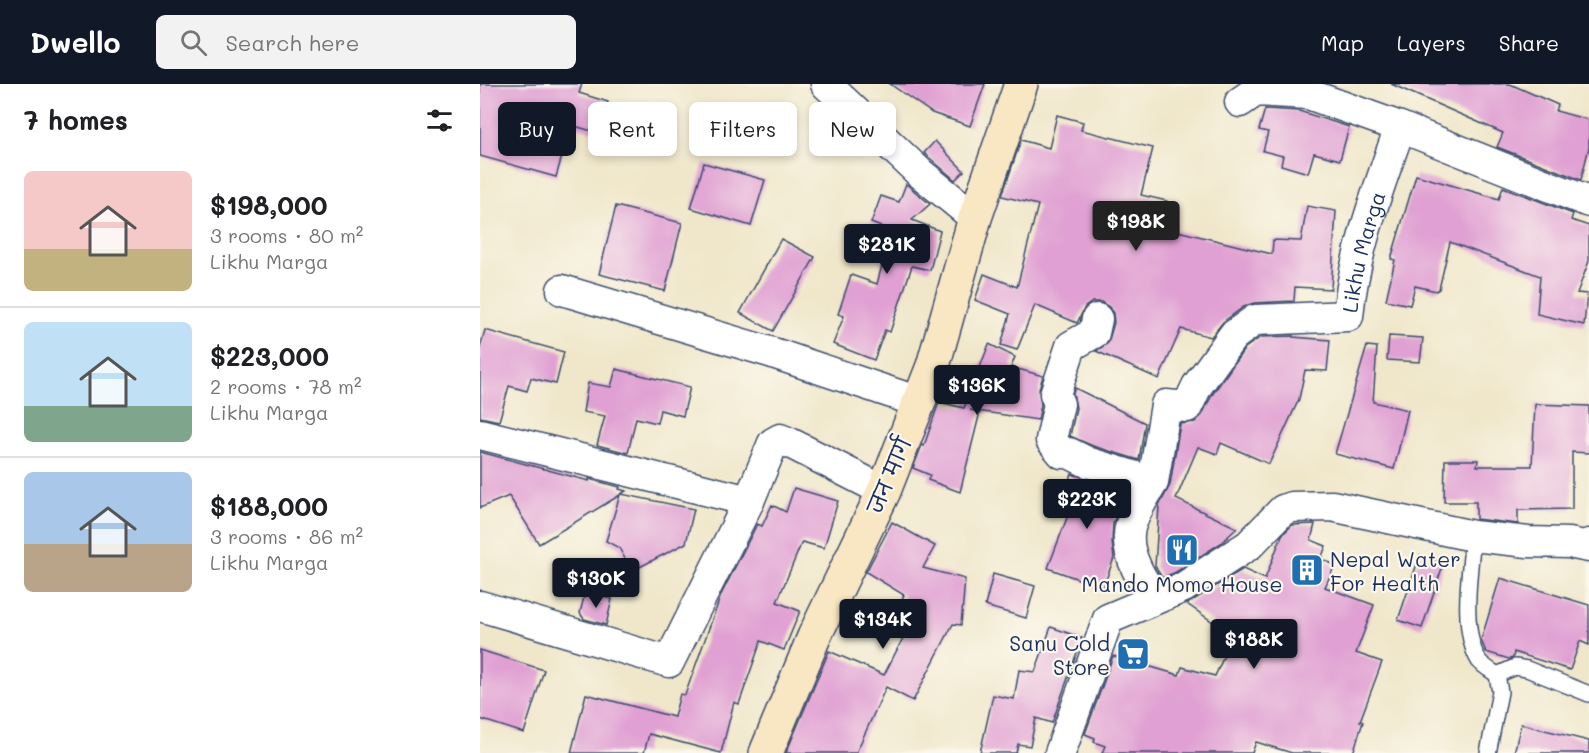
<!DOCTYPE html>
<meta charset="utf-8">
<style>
body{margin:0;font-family:Mali,"Playpen Sans Deva",sans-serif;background:#f2f2f2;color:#202124;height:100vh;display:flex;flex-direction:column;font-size:22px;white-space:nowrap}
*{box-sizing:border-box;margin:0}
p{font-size:20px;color:#757577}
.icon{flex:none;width:33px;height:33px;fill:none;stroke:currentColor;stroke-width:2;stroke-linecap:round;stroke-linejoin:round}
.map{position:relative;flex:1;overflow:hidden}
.drawer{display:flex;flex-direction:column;background:#fff;width:480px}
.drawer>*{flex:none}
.guide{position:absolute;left:18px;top:18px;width:570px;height:54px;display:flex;gap:12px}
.price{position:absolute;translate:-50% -51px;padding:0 14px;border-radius:6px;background:#111827;color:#fff;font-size:20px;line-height:39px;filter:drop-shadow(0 2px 3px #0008)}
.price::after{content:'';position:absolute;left:50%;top:36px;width:18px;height:14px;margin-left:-9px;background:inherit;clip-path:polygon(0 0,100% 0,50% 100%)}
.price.active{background:#222;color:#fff}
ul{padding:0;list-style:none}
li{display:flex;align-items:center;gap:18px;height:150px;padding:0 24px}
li+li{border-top:2px solid #e0e0e0}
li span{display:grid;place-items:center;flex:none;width:168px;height:120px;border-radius:9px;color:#555}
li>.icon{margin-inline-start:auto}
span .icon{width:72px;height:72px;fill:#fffc;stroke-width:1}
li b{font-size:26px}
h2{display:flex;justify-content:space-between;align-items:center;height:72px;padding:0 24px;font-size:26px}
.tag{padding:0 21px;border-radius:9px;background:#fff;box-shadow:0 3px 9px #0003;font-size:21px;line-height:54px}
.tag.active{background:#111827;color:#fff}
header{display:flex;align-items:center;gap:36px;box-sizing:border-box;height:84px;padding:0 30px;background:#111827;color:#fff}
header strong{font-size:28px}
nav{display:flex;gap:33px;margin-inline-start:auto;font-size:21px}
.search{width:420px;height:54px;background:#f2f2f2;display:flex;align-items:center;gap:15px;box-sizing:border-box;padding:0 21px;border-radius:9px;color:#757577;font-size:22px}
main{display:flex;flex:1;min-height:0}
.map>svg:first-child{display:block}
.building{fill:#e0a0d3}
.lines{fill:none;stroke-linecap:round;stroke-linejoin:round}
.lane-casing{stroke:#3b4b6e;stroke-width:18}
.street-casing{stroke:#3b4b6e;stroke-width:33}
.secondary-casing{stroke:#3b4b6e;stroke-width:36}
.lane{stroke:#fff;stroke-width:15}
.street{stroke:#fff;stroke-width:30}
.secondary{stroke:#f9e7c3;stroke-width:33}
.labels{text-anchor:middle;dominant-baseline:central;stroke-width:4.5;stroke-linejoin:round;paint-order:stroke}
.street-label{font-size:21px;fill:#1b2f5e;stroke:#fbf7ec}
.poi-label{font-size:21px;fill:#1b2f5e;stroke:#fbf7ec;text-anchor:start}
</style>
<header>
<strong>Dwello</strong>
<div class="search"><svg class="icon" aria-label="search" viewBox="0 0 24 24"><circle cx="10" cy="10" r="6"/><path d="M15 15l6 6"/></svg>Search here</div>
<nav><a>Map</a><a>Layers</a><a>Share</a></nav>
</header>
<main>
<section class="drawer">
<h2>7 homes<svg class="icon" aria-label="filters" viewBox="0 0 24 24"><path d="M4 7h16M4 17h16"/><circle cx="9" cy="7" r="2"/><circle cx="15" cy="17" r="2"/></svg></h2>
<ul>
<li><span style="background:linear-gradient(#f6c9c9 65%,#c2b280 0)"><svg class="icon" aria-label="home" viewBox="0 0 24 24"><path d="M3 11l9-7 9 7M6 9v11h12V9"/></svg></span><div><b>$198,000</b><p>3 rooms · 80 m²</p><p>Likhu Marga</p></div></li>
<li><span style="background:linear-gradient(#bfe0f5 70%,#7fa58c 0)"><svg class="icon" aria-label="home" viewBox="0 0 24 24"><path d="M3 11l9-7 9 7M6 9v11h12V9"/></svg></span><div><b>$223,000</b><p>2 rooms · 78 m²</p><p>Likhu Marga</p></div></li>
<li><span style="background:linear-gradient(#a9c7e8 60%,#b9a48a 0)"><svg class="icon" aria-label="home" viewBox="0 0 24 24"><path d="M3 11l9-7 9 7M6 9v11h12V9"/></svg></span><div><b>$188,000</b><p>3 rooms · 86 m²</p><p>Likhu Marga</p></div></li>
</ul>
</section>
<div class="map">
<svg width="1109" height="669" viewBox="0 0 1109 669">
<rect width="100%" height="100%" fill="#fbf7ec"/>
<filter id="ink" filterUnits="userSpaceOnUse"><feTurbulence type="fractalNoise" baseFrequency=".0167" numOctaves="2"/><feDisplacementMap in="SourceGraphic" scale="12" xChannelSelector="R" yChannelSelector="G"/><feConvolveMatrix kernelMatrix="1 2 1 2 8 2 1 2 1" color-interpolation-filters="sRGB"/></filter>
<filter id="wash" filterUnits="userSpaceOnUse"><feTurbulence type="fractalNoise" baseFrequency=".008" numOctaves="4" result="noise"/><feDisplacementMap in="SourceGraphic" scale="24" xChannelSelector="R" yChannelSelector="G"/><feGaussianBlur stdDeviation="1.35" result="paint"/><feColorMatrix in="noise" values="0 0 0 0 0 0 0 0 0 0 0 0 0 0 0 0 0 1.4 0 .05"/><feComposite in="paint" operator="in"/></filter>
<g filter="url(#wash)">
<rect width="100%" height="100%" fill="#f0e7ca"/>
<g id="blocks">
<!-- building -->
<g class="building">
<polygon points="0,0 102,0 99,9 128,18 119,49 91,41 76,93 0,72"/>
<polygon points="410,0 505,0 490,42 452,29"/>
<polygon points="911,0 1030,0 1078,21 1076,27 1109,36 1109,63 1101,96 1017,63 1023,49"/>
<polygon points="785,25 819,27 869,43 860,76 834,69 828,89 801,81 803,72 783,67 788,48 779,46"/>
<polygon points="577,31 603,38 601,46 673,64 661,111 687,117 681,143 792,170 793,156 821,157 827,122 856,127 851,205 815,203 814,217 774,219 765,222 743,238 731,253 701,245 679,295 616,267 628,259 634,239 633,229 629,223 621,218 612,218 605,223 597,239 555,221 537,266 521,261 530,230 495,216 504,190 537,203 558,121 522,112 541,56 569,64"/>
<polygon points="455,57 484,87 475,96 444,69"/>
<polygon points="224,79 285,96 271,142 211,124"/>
<polygon points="936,91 1019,115 1023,103 1093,130 1091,136 1109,142 1109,177 1097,209 1107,210 1104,241 1057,230 1060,192 970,158 959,205 956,207 935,202 930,221 906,216 915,176 911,175"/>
<polygon points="426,100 450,120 432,136 460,147 450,186 432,182 410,248 405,246 394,276 353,260 364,232 358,230 371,191 397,200 408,159 401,167 409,146 391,139 401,112 419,118"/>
<polygon points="136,122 202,139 185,207 119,190"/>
<polygon points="301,155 335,173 293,247 260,229"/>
<polygon points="5,246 84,268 76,300 51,294 47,307 29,302 19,337 0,333 0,264"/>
<polygon points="813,252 813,253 850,256 847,287 825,286 819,315 789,380 741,359 737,370 718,363 696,415 757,444 741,459 696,488 682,494 675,482 679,422 690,401 700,340 715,338 722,331 732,311 765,264 781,253"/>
<polygon points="909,252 943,254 940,278 907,276"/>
<polygon points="509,260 535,273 531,283 563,292 559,305 561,321 558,336 490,326 500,328 480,408 448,396 450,391 433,384 442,361 444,362 459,318 484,324"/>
<polygon points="887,262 897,263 893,318 928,326 914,385 855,370"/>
<polygon points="136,285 210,303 203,332 180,326 177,339 156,334 148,369 117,361 125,332 103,328 108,299 131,303"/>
<polygon points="595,304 665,339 659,376 613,362 590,352 596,324 593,309"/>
<polygon points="1055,320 1109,322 1109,369 1092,368 1092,425 1038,426 1038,440 996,435 996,418 964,418 965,376 998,376 997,382 1052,382"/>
<polygon points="0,368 109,397 109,395 140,403 139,405 146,407 141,410 214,425 206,459 152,487 139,464 126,457 140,411 59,460 29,412 0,424"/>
<polygon points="592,390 647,408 633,439 632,458 634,474 623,504 568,484 588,431 574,424"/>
<polygon points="314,404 358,417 344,464 322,458 297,518 320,527 304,566 281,557 259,620 254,618 241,669 169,650 164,669 91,669 106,610 194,633 200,610 205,611 241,511 277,440 282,442 292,421 306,428"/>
<polygon points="412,438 455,462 443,484 485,495 481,541 473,540 433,617 406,603 376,669 306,669 349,567 404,591 437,527 420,519 424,511 386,488"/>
<polygon points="835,440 831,456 846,462 841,475 855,481 845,503 894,521 876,569 902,578 880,637 883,638 873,669 812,669 776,658 772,669 622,669 625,662 614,658 615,654 605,650 633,572 699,591 702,583 735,592 753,552 707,520 763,485 785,495 802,451 812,441"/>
<polygon points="940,471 964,478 942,544 918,536"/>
<polygon points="513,490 555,502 546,534 505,522"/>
<polygon points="1020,494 1109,521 1109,561 1100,557 1090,586 1034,568 1033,574 1029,575 1006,568 1001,556"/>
<polygon points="105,509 132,515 126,541 104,535 100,529"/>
<polygon points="571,543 602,554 572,639 556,634 550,662 538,660 536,669 500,669 513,611 534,615 539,586 555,588"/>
<polygon points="0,566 64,586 44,649 0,635"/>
<polygon points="1041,640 1109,657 1109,669 1034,669"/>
</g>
</g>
</g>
<g filter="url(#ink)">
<use href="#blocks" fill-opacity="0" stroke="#3b4b6e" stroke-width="1.5"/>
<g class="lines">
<!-- lane casing -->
<g class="lane-casing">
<g id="lane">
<path d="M993,452c-3,36 -13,93 6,125 4,5 13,10 18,14l3,17 -12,61"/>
<polyline points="1017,591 1035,583 1047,585 1109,610"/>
</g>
</g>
<!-- street casing -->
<g class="street-casing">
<g id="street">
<polyline points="346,0 440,89 495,134"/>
<polyline points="760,18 776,7 828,10 920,43"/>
<polyline points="82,206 293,269 439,318"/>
<path d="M617,235l-3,14 -23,13 -16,48 4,10 -8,36 11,13h7l18,9 66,20c-8,14 -23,36 -24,52 -2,22 13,48 27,64"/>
<polyline points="0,350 269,417"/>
<path id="s1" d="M673,398l13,-77 21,2 10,-21 36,-50 22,-16 93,-4c6,-65 31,-128 52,-189l189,75"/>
<polyline points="0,522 189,578 269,417 293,359 300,355 310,359 404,407"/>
<polyline points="580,669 628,535 704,503 769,461 803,426 812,423 852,422 993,452 1048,458 1089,459 1109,463 1109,460"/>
</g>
</g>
<!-- secondary casing -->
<g class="secondary-casing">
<polyline id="secondary" points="286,669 334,553 404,407 453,282 495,134 541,0"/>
</g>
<!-- lane -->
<use href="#lane" class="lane"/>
<!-- street -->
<use href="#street" class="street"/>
<!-- secondary -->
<use href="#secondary" class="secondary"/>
</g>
</g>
<!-- icons -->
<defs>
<g id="restaurant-square" transform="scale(1.725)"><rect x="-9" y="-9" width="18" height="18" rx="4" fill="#1f6fb2" stroke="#fbf7ec"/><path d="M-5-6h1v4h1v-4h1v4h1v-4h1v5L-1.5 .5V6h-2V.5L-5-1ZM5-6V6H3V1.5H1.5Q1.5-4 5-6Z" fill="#fff"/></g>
<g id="building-square" transform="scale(1.725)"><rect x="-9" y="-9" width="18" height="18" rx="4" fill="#1f6fb2" stroke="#fbf7ec"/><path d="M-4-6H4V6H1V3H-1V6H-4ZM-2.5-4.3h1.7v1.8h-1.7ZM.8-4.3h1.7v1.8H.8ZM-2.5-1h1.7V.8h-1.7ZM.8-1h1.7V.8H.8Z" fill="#fff"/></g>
<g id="supermarket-square" transform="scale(1.725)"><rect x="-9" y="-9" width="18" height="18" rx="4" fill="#1f6fb2" stroke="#fbf7ec"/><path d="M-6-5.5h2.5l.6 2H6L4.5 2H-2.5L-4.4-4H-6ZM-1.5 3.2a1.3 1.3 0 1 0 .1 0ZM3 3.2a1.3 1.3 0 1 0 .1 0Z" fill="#fff"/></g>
</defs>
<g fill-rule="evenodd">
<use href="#restaurant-square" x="702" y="466"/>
<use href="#building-square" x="827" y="486"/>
<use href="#supermarket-square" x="653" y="570"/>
</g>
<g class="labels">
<!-- street labels -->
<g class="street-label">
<text stroke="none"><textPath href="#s1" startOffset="370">Likhu Marga</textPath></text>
<text transform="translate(409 391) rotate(-67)">जन मार्ग</text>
</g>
<!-- poi labels -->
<g class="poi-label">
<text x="850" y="474">Nepal Water<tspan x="850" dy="24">For Health</tspan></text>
<text x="702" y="499" text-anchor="middle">Mando Momo House</text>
<text x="630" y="558" text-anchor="end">Sanu Cold<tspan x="630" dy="24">Store</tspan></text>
</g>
</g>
</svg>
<b class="price active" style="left:656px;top:168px">$198K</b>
<b class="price" style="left:407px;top:191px">$281K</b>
<b class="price" style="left:497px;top:332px">$136K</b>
<b class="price" style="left:607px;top:446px">$223K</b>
<b class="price" style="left:116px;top:525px">$130K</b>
<b class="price" style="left:403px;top:566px">$134K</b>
<b class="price" style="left:774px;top:586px">$188K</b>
<div class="guide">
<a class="tag active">Buy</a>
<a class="tag">Rent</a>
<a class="tag">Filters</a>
<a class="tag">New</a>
</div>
</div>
</main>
